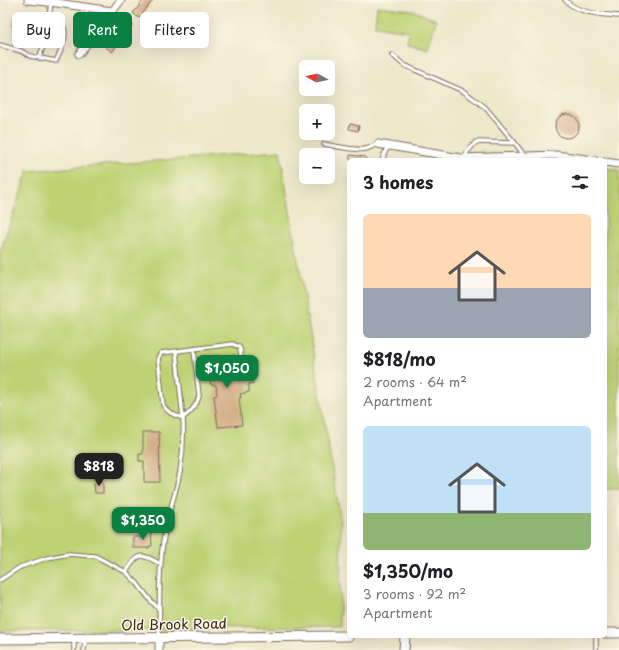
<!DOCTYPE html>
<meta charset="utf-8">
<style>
body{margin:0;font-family:"Playpen Sans",sans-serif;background:#f2f2f2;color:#202124;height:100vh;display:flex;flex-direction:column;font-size:15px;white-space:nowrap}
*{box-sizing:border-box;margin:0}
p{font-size:13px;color:#757577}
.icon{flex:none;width:22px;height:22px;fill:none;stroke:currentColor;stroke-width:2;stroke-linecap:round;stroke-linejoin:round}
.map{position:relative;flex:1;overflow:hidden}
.details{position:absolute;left:347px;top:158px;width:260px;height:480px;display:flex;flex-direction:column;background:#fff;border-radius:6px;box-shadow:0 4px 16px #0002}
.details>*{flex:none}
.hud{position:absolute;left:12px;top:12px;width:275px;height:36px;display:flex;gap:8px}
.needle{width:26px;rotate:278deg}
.fabs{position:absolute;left:299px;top:60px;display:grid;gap:8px}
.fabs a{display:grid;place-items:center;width:36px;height:36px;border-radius:6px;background:#fff;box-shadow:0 4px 16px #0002;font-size:20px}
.price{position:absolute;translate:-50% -34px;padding:0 9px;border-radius:8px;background:#0b8043;color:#fff;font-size:13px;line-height:26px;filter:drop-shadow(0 1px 2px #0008)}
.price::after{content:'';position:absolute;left:50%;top:24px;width:12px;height:9px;margin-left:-6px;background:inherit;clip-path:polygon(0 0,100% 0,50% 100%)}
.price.current{background:#222;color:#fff}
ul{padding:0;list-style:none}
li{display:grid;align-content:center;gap:8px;height:212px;padding:0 16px}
li span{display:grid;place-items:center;height:124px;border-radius:6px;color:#555}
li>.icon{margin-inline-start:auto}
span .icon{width:72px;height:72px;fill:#fffc;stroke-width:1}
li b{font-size:17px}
h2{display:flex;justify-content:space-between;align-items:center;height:48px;padding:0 16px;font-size:17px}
.chip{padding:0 14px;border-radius:6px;background:#fff;box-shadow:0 4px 16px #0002;font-size:14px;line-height:36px}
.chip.current{background:#0b8043;color:#fff}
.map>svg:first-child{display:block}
.green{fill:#bed275;stroke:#7c7e4a}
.building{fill:#d3ac85}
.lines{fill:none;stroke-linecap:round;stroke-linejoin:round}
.service-casing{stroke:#7a6c5a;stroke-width:5.5}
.minor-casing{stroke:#7a6c5a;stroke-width:9}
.tertiary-casing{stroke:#7a6c5a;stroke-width:11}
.service{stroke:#fff;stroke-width:3.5}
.minor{stroke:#fff;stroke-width:7}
.tertiary{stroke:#fff;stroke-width:9}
.labels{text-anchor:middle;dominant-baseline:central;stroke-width:3;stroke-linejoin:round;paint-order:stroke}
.street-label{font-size:14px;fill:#3b2a1e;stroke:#fcf5e5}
</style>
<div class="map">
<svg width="619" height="650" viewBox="0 0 619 650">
<rect width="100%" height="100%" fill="#fcf5e5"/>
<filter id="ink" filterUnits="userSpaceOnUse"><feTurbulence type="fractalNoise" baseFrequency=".025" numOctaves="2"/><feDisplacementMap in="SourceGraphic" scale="8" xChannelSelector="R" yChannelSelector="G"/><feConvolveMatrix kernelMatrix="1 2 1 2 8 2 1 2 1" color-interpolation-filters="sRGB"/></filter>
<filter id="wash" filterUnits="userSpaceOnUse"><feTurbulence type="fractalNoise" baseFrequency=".012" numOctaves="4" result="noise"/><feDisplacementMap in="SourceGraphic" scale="16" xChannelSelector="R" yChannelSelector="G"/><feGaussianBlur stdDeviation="0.9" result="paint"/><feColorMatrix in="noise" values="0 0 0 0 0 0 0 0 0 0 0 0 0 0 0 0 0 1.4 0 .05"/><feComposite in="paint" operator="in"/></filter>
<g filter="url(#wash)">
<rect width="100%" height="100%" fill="#eee7ca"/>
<!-- green -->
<g class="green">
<polygon points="377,6 412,10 436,20 428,49 407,43 409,31 375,26"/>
<polygon points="280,151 341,522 340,627 180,628 175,630 0,631 0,252 28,171"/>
<polygon points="605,168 619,170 619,489 605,489"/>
</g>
<g id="blocks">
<!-- building -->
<g class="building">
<polygon points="144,0 153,0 139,18 133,13"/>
<polygon points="16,12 25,13 24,18 41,21 40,30 29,29 28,33 22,38 21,45 13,44 14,32 13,32 14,27 12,26 13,24 13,17 15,18"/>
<polygon points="127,20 133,25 126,34 119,30"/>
<polygon points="113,38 119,43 112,52 106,47"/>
<circle cx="567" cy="126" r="12"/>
<polygon points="350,124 359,126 358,131 349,129"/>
<polygon points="350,155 366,157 366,160 350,160"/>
<polygon points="219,355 219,357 235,355 237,377 244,377 244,378 252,377 253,383 249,384 249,392 240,394 241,398 239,398 242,425 218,427 214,396 217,395 216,385 211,385 207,357"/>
<polygon points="143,432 159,432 160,482 144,482 144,461 139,461 139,454 143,454"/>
<polygon points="102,481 102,484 103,484 103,493 95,493 94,484 96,483 96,482"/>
<polygon points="143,533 151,533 152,546 149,546 149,548 133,548 133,537 143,537"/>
</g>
</g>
</g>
<g filter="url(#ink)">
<use href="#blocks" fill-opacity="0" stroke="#7a6c5a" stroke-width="1"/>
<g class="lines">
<!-- service casing -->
<g class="service-casing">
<g id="service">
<path d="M565,0c13,14 36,14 54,16"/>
<path d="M0,45l21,6 9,5 26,5c4,-8 13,-27 7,-35 -4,-4 -10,-6 -14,-8l2,-16"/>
<polyline points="392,55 404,65 463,91 485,107 515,143"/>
<polyline points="39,58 53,20"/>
<path d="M324,144c9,2 35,7 42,5 4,-1 8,-4 12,-5"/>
<polyline points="466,157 467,152 476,142 515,143 524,155"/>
<polyline points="382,160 386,150 390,146"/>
<path d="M176,351l7,67c-8,-2 -16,-5 -20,-13l-5,-47 3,-5 72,-9 6,3 1,2 3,24"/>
<path d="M126,572c12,-19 15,-20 34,-8"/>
<polyline points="0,580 20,567 47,558 69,554 95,556 126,572 137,583 151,601 159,609"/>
<path d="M159,638c1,-36 -1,-71 6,-107 4,-20 11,-39 15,-59 3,-18 4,-36 3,-54 7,-6 14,-12 16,-22l-5,-46"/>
<polyline points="74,650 74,640"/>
<polyline points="84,650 85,640"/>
<polyline points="596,650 596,636"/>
</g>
</g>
<!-- minor casing -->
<g class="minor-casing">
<g id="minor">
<polyline points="28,0 57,3 112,11"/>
<polyline points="79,54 121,0"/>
<polyline points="378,144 461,158 556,155 594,160"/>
<polyline points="605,162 619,164"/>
<polyline points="159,650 159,638"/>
</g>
</g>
<!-- tertiary casing -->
<g class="tertiary-casing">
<g id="tertiary">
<polyline points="605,633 619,633"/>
<polyline points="0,639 349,636"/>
<polyline points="404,650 405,636"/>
</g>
</g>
<!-- service -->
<use href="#service" class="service"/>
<!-- minor -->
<use href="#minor" class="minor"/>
<!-- tertiary -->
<use href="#tertiary" class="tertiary"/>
</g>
</g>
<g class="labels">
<!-- street labels -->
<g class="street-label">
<text transform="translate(174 624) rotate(-1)">Old Brook Road</text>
</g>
</g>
</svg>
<div class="fabs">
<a><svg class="needle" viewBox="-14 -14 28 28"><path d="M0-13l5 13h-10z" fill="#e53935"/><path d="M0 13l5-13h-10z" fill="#757577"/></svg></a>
<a>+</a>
<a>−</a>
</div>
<b class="price" style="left:227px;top:389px">$1,050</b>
<b class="price current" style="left:99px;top:487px">$818</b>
<b class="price" style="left:143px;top:541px">$1,350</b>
<div class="hud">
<a class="chip">Buy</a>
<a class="chip current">Rent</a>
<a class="chip">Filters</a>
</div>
<section class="details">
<h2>3 homes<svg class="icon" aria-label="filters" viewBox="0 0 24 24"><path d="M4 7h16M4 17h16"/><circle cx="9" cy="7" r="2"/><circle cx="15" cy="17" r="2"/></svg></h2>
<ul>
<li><span style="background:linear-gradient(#ffd9b3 60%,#9aa5b1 0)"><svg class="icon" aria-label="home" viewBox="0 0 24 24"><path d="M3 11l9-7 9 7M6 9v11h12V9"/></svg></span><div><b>$818/mo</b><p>2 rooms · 64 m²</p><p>Apartment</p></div></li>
<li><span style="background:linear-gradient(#bfe0f5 70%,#8fb573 0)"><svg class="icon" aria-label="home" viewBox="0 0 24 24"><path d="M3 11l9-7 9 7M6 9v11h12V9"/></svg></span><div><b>$1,350/mo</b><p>3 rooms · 92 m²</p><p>Apartment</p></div></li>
</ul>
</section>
</div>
